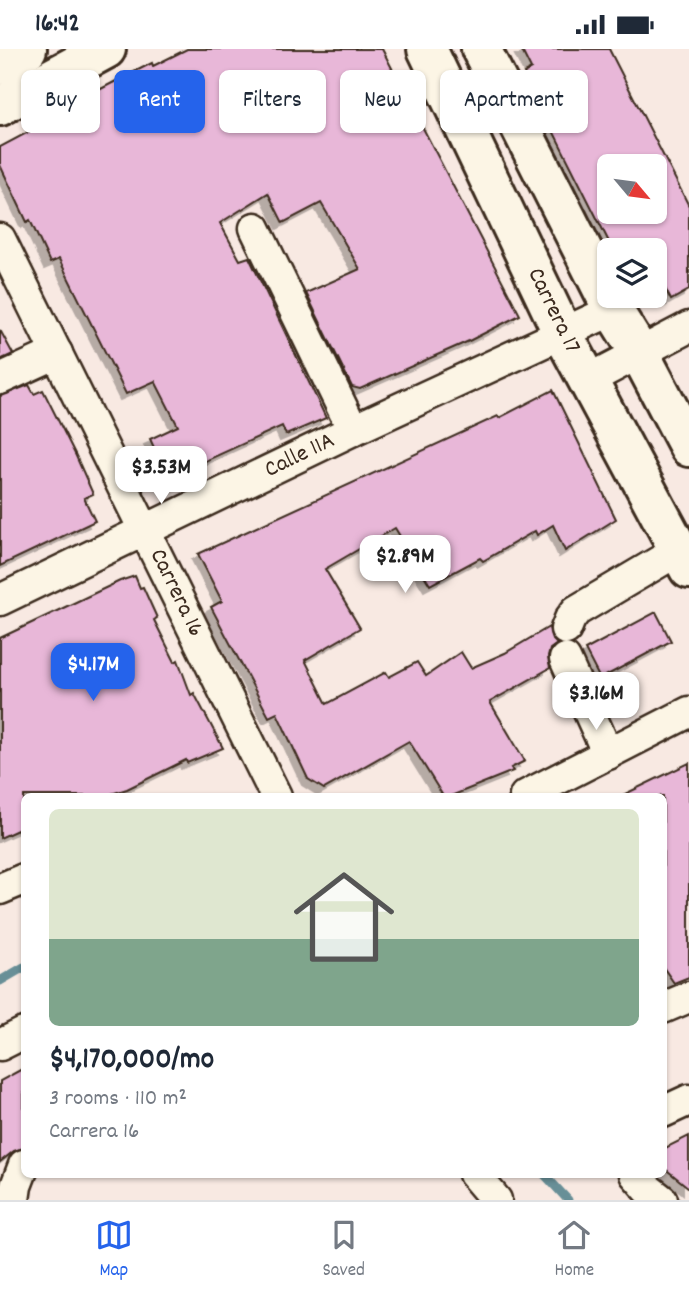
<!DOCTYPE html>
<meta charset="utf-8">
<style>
body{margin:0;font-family:Dekko,sans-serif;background:#f2f2f3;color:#1f2937;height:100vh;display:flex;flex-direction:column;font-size:26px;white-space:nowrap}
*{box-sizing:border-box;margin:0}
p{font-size:23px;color:#747a83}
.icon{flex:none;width:38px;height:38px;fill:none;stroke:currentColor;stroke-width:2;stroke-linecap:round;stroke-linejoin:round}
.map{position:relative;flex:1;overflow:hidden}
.drawer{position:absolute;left:21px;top:744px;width:646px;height:385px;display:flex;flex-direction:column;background:#fff;border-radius:10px;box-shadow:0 2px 5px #0004}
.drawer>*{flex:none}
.top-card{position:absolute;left:21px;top:21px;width:648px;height:63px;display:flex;gap:14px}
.needle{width:46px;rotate:119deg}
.controls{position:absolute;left:597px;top:105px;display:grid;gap:14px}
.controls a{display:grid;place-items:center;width:70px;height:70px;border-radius:10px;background:#fff;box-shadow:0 2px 5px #0004;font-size:35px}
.price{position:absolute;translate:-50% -60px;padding:0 16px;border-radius:14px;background:#fff;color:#222;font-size:23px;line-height:46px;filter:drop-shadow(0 2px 4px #0008)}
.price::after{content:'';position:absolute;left:50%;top:42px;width:21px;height:16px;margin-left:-10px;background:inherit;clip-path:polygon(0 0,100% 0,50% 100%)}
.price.current{background:#2563eb;color:#fff}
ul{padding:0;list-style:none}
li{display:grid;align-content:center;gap:14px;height:371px;padding:0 28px}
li+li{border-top:2px solid #e0e1e3}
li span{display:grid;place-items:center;height:217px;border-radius:10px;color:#555}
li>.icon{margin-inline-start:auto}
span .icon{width:126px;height:126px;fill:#fffc;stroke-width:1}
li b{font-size:30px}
.tag{padding:0 24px;border-radius:10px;background:#fff;box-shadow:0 2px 5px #0004;font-size:24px;line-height:63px}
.tag.current{background:#2563eb;color:#fff}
.status{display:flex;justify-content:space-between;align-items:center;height:49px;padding:0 35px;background:#fff;direction:ltr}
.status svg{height:19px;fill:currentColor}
.dock{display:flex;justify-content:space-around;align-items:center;height:98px;border-top:2px solid #e0e1e3;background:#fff;font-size:19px;color:#747a83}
.dock a{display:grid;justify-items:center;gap:4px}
.dock .current{color:#2563eb}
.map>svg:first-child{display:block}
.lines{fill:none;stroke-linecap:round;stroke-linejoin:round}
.stream{stroke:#688f97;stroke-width:9}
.building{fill:#e8b7d8;stroke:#3b2a1e;stroke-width:2;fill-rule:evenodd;filter:url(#shadow)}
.minor-casing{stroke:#3b2a1e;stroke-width:35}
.major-casing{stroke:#3b2a1e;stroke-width:44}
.minor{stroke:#fcf5e5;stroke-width:30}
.major{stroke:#fcf5e5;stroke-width:38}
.labels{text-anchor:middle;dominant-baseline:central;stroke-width:7;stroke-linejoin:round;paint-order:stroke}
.street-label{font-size:24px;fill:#3b2a1e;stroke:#fcf5e5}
</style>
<div class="status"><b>16:42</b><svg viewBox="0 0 49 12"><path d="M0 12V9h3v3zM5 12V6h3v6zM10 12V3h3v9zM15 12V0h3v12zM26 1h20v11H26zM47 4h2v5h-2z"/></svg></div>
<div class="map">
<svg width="689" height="1151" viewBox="0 0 689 1151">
<defs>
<filter id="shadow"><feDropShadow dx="-6" dy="6" stdDeviation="0" flood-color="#0004"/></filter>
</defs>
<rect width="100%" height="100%" fill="#f8e9e2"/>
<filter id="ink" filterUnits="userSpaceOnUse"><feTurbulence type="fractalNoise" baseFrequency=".0143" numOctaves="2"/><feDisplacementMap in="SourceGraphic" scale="14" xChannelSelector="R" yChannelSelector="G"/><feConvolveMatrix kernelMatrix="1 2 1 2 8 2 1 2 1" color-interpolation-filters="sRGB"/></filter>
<g filter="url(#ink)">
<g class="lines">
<!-- stream -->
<g class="stream">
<polyline points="0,932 24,918"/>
<polyline points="544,1125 568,1151"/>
</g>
</g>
<!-- building -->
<g class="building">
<polygon points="187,0 382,0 520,266 469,292 360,340 352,338 306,244 360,220 321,154 283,174 268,144 220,174 240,211 249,208 326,369 286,386 282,377 168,429 150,390 178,377 155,332 126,345 59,210 50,214 30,171 27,173 0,116 0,98 51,71 49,67 118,31 152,14 153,17"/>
<path d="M521,0h88l80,157v84l-18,10 -17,-33v-17h-41l-89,-177 7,-4zM609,117h45v46h-45z"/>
<polygon points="0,281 13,305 0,311"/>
<polygon points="29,336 34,345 43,341 76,407 93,445 84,449 95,472 0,517 0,347"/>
<polygon points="553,341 616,470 565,502 553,476 537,486 535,482 483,512 480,509 430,536 395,479 325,520 360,579 305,611 327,655 386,623 389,628 417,613 426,627 461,603 471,619 505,604 549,578 552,590 557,595 550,600 548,608 550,619 490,653 525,712 511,719 513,722 451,747 443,747 409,692 324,740 308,730 277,664 269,668 211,558 222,552 198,505 498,367 499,369"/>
<polygon points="135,527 140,539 143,538 157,569 154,571 175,613 178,611 191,646 194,644 223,699 187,714 186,711 127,740 105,747 24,747 24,778 0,789 0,589 120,532"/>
<polygon points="656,563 671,592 600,630 585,601"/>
<polygon points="689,714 689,928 674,934 663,918 663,747 621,747"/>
<polygon points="24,1019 24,1099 14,1102 0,1113 0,1032"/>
<polygon points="689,1087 689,1139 663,1118 663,1100"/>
</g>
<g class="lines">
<!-- minor casing -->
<g class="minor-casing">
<g id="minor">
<polyline points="255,179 353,381"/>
<polyline points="0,190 276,747"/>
<polyline points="0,330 57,304"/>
<polyline points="588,331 689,278"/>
<polyline points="0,551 353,381 613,261"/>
<polyline points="566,580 570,570 576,562 679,501"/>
<polyline points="565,610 608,705"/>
<polyline points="525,747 689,663"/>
<polyline points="0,840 24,830"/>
<polyline points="663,959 689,948"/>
<polyline points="0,996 24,984"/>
<polyline points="663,1063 689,1051"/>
<polyline points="474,1125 496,1151"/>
<polyline points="635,1125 648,1140 662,1151"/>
<polyline points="14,1151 16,1137 24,1116"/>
</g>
</g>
<!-- major casing -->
<g class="major-casing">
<g id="major">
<polyline points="427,0 563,285 689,520"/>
<polyline points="481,0 613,261 639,303 689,398"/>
<polyline points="0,16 27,0"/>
<polyline points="0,57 106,0"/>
</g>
</g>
<!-- minor -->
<use href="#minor" class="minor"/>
<!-- major -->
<use href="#major" class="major"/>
</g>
</g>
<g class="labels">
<!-- street labels -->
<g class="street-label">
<text transform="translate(553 262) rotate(64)">Carrera 17</text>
<text transform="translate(300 407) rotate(-26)">Calle 11A</text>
<text transform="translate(176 544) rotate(64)">Carrera 16</text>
</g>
</g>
</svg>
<div class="controls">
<a><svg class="needle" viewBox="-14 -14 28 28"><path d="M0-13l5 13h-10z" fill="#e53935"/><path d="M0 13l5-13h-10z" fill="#747a83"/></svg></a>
<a><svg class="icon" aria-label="layers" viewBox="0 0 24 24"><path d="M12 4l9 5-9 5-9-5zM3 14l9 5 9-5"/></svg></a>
</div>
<b class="price" style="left:161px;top:457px">$3.53M</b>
<b class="price" style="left:405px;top:546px">$2.89M</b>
<b class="price current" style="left:93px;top:654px">$4.17M</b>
<b class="price" style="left:596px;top:683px">$3.16M</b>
<div class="top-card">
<a class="tag">Buy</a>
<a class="tag current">Rent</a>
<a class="tag">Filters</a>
<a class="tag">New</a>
<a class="tag">Apartment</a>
</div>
<section class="drawer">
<ul>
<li><span style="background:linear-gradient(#dfe7d0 60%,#7fa58c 0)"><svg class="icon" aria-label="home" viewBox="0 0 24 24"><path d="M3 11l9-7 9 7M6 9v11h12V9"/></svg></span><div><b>$4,170,000/mo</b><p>3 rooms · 110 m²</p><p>Carrera 16</p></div></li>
</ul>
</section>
</div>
<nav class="dock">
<a class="current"><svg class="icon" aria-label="map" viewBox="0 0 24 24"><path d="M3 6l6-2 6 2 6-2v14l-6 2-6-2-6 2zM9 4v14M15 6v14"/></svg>Map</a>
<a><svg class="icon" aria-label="saved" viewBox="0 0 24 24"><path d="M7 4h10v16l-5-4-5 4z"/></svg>Saved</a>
<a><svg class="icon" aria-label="home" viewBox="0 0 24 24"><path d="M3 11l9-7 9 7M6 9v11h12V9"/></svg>Home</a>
</nav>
